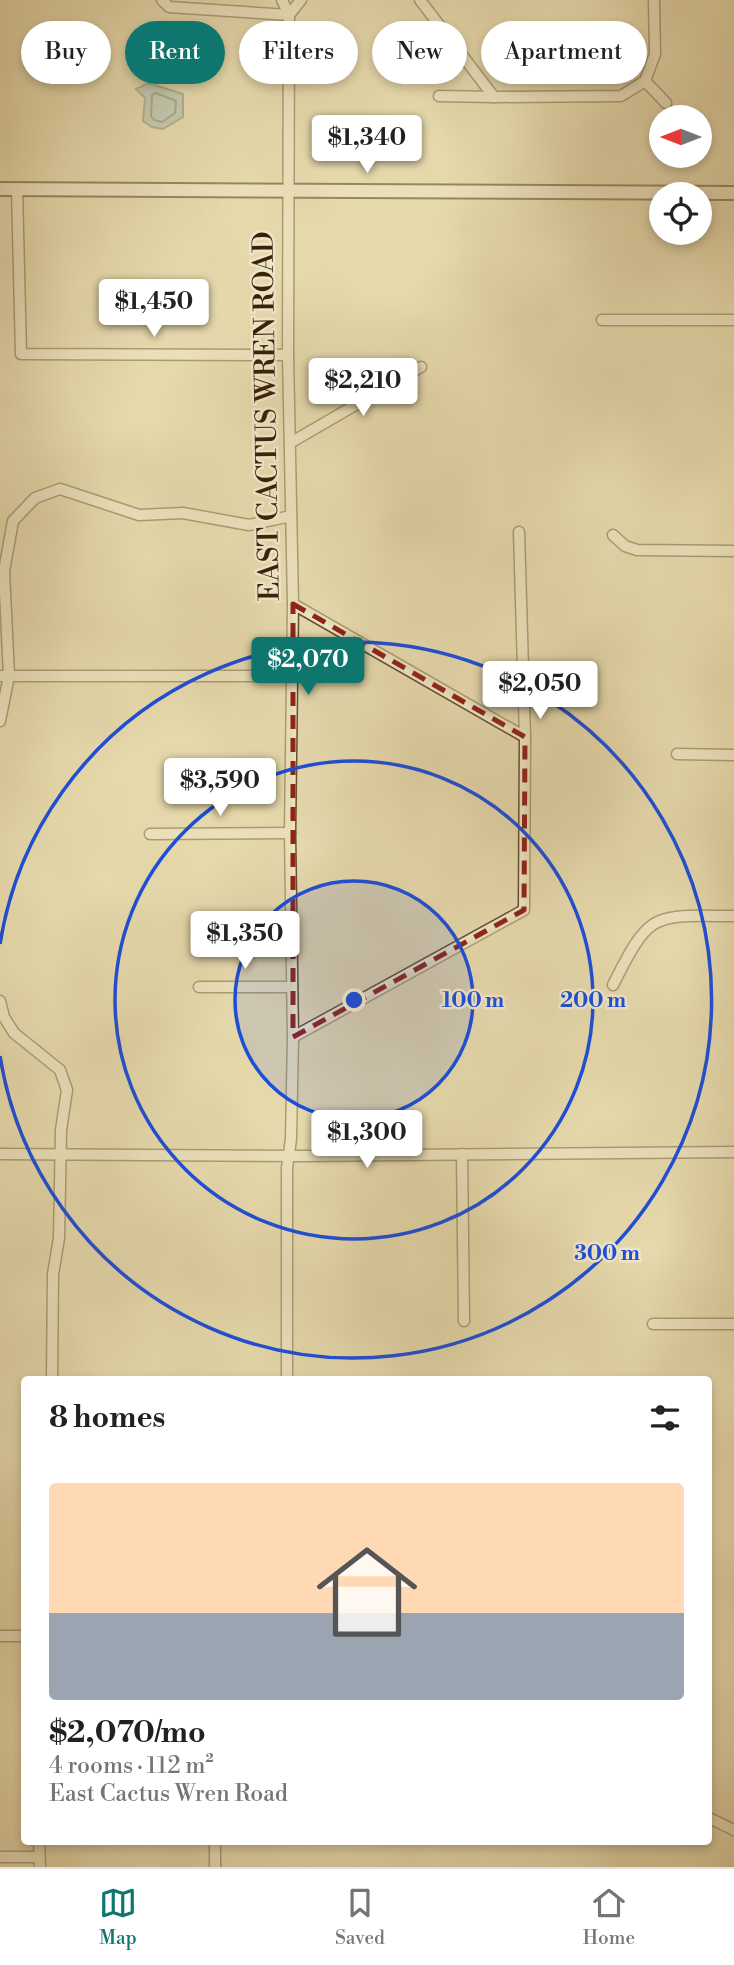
<!DOCTYPE html>
<meta charset="utf-8">
<style>
body{margin:0;font-family:"Libre Bodoni",serif;background:#f6f6f6;color:#202124;height:100vh;display:flex;flex-direction:column;font-size:26px;white-space:nowrap}
*{box-sizing:border-box;margin:0}
p{font-size:23px;color:#757577}
.icon{flex:none;width:38px;height:38px;fill:none;stroke:currentColor;stroke-width:2;stroke-linecap:round;stroke-linejoin:round}
.map{position:relative;flex:1;overflow:hidden}
.panel{position:absolute;left:21px;top:1376px;width:691px;height:469px;display:flex;flex-direction:column;background:#fff;border-radius:7px;box-shadow:0 4px 10px #0003}
.panel>*{flex:none}
.banner{position:absolute;left:21px;top:21px;width:693px;height:63px;display:flex;gap:14px}
.needle{width:46px;rotate:270deg}
.controls{position:absolute;left:649px;top:105px;display:grid;gap:14px}
.controls a{display:grid;place-items:center;width:63px;height:63px;border-radius:50%;background:#fff;box-shadow:0 4px 10px #0003;font-size:35px}
.price{position:absolute;translate:-50% -60px;padding:0 16px;border-radius:7px;background:#fff;color:#222;font-size:23px;line-height:46px;filter:drop-shadow(0 2px 4px #0008)}
.price::after{content:'';position:absolute;left:50%;top:42px;width:21px;height:16px;margin-left:-10px;background:inherit;clip-path:polygon(0 0,100% 0,50% 100%)}
.price.current{background:#0f766e;color:#fff}
ul{padding:0;list-style:none}
li{display:grid;align-content:center;gap:14px;height:371px;padding:0 28px}
li+li{border-top:2px solid #e0e0e0}
li span{display:grid;place-items:center;height:217px;border-radius:7px;color:#555}
li>.icon{margin-inline-start:auto}
span .icon{width:126px;height:126px;fill:#fffc;stroke-width:1}
li b{font-size:30px}
h2{display:flex;justify-content:space-between;align-items:center;height:84px;padding:0 28px;font-size:30px}
.pill{padding:0 24px;border-radius:32px;background:#fff;box-shadow:0 4px 10px #0003;font-size:24px;line-height:63px}
.pill.current{background:#0f766e;color:#fff}
.tab-bar{display:flex;justify-content:space-around;align-items:center;height:98px;border-top:2px solid #e0e0e0;background:#fff;font-size:19px;color:#757577}
.tab-bar a{display:grid;justify-items:center;gap:4px}
.tab-bar .current{color:#0f766e}
.map>svg:first-child{display:block}
.water{fill:#9ab8b4;stroke:#747c6f;stroke-width:2}
.lines{fill:none;stroke-linecap:round;stroke-linejoin:round}
.shore{stroke:#6a6d5e;stroke-width:2}
.street-casing{stroke:#655030;stroke-width:13}
.secondary-casing{stroke:#3a2207;stroke-width:16}
.street{stroke:#eee6c9;stroke-width:10}
.secondary{stroke:#eee6c9;stroke-width:12}
.marked{fill:none;stroke:#8f2418;stroke-width:5;stroke-dasharray:14 9;stroke-linejoin:round}
.ring{fill:none;stroke:#1d4ed8;stroke-width:3.5}
.labels{text-anchor:middle;dominant-baseline:central;stroke-width:5;stroke-linejoin:round;paint-order:stroke}
.street-label{font-size:28px;fill:#3a2207;stroke:#eee6c9}
.centre{fill:#1d4ed8;stroke:#eee6c9;stroke-width:3.5}
.ring-label{font-size:21px;text-anchor:middle;font-weight:bold;fill:#1d4ed8;stroke:#eee6c9;stroke-width:5;stroke-linejoin:round;paint-order:stroke}
</style>
<div class="map">
<svg width="734" height="1867" viewBox="0 0 734 1867">
<rect width="100%" height="100%" fill="#e5d8ac"/>
<filter id="stains"><feTurbulence type="fractalNoise" baseFrequency=".00286" numOctaves="4"/><feColorMatrix values="0 0 0 0 .2 0 0 0 0 .09 0 0 0 0 .02 0 0 0 .5 -.17"/></filter>
<radialGradient id="worn" r=".72"><stop offset=".6" stop-color="#630" stop-opacity="0"/><stop offset="1" stop-color="#630" stop-opacity=".3"/></radialGradient>
<!-- water -->
<polygon class="water" points="148,83 183,94 183,117 163,129 152,127 143,121 145,98 136,89"/>
<g class="lines">
<!-- shore -->
<polygon class="shore" points="156,93 176,101 175,113 162,122 154,120 151,116 152,95"/>
<!-- street casing -->
<g class="street-casing">
<g id="street">
<polyline points="162,0 169,7 289,15"/>
<polyline points="282,0 289,15 288,355 293,604 290,833 293,1037 291,1139 287,1168 287,1379"/>
<polyline points="420,0 494,97 621,96 645,81"/>
<polyline points="289,15 301,0"/>
<polyline points="645,81 655,54 654,0"/>
<polyline points="645,81 666,103"/>
<polyline points="439,96 494,97"/>
<polyline points="17,189 21,354 288,355"/>
<polyline points="602,320 734,320"/>
<polyline points="290,443 421,367"/>
<polyline points="613,535 625,546 637,550 734,551"/>
<polyline points="293,604 525,737"/>
<polyline points="0,676 293,676"/>
<polyline points="0,721 9,676 4,571 13,521 35,498 60,489 139,515 183,513 249,525 291,516"/>
<polyline points="677,754 734,755"/>
<polyline points="150,834 290,833"/>
<path d="M613,985c38,-76 40,-69 121,-69"/>
<polyline points="199,987 292,987"/>
<polyline points="0,1001 4,1017 14,1033 60,1070 67,1090 61,1130 59,1238 53,1274 52,1379"/>
<polyline points="293,1037 524,910 525,737 519,532"/>
<polyline points="0,1154 300,1156 734,1152"/>
<polyline points="462,1154 464,1321"/>
<polyline points="653,1324 734,1324"/>
<polyline points="0,1636 24,1636"/>
<polyline points="709,1818 734,1830"/>
<polyline points="39,1841 40,1867"/>
<polyline points="215,1841 215,1867"/>
<polyline points="0,1857 39,1857"/>
</g>
</g>
<!-- secondary casing -->
<g class="secondary-casing">
<polyline id="secondary" points="0,189 734,193"/>
</g>
<!-- street -->
<use href="#street" class="street"/>
<!-- secondary -->
<use href="#secondary" class="secondary"/>
</g>
<!-- marked area -->
<path d="M0 0H734V1867H0ZM293,604l232,133 -1,173 -231,127z" fill="#e5d8ac" fill-opacity=".55" fill-rule="evenodd"/>
<path class="marked" d="M293,604l232,133 -1,173 -231,127z"/>
<!-- distance rings -->
<circle cx="354" cy="1000" r="119" fill="#1d4ed8" fill-opacity=".12"/>
<g class="ring">
<circle cx="354" cy="1000" r="119"/>
<circle cx="354" cy="1000" r="239"/>
<path d="M0 944A358 358 0 1 1 0 1056"/>
</g>
<g class="labels">
<!-- street labels -->
<g class="street-label">
<text transform="translate(267 416) rotate(-91)">EAST CACTUS WREN ROAD</text>
</g>
</g>
<circle cx="354" cy="1000" r="10" class="centre"/>
<g class="ring-label">
<text x="473" y="1007">100 m</text>
<text x="593" y="1007">200 m</text>
<text x="607" y="1260">300 m</text>
</g>
<rect width="100%" height="100%" filter="url(#stains)"/>
<rect width="100%" height="100%" fill="url(#worn)"/>
</svg>
<div class="controls">
<a><svg class="needle" viewBox="-14 -14 28 28"><path d="M0-13l5 13h-10z" fill="#e53935"/><path d="M0 13l5-13h-10z" fill="#757577"/></svg></a>
<a><svg class="icon" aria-label="locate" viewBox="0 0 24 24"><circle cx="12" cy="12" r="6"/><path d="M12 2v4M12 18v4M2 12h4M18 12h4"/></svg></a>
</div>
<b class="price" style="left:367px;top:175px">$1,340</b>
<b class="price" style="left:154px;top:339px">$1,450</b>
<b class="price" style="left:363px;top:418px">$2,210</b>
<b class="price current" style="left:308px;top:697px">$2,070</b>
<b class="price" style="left:540px;top:721px">$2,050</b>
<b class="price" style="left:220px;top:818px">$3,590</b>
<b class="price" style="left:245px;top:971px">$1,350</b>
<b class="price" style="left:367px;top:1170px">$1,300</b>
<div class="banner">
<a class="pill">Buy</a>
<a class="pill current">Rent</a>
<a class="pill">Filters</a>
<a class="pill">New</a>
<a class="pill">Apartment</a>
</div>
<section class="panel">
<h2>8 homes<svg class="icon" aria-label="filters" viewBox="0 0 24 24"><path d="M4 7h16M4 17h16"/><circle cx="9" cy="7" r="2"/><circle cx="15" cy="17" r="2"/></svg></h2>
<ul>
<li><span style="background:linear-gradient(#ffd9b3 60%,#9aa5b1 0)"><svg class="icon" aria-label="home" viewBox="0 0 24 24"><path d="M3 11l9-7 9 7M6 9v11h12V9"/></svg></span><div><b>$2,070/mo</b><p>4 rooms · 112 m²</p><p>East Cactus Wren Road</p></div></li>
</ul>
</section>
</div>
<nav class="tab-bar">
<a class="current"><svg class="icon" aria-label="map" viewBox="0 0 24 24"><path d="M3 6l6-2 6 2 6-2v14l-6 2-6-2-6 2zM9 4v14M15 6v14"/></svg>Map</a>
<a><svg class="icon" aria-label="saved" viewBox="0 0 24 24"><path d="M7 4h10v16l-5-4-5 4z"/></svg>Saved</a>
<a><svg class="icon" aria-label="home" viewBox="0 0 24 24"><path d="M3 11l9-7 9 7M6 9v11h12V9"/></svg>Home</a>
</nav>
